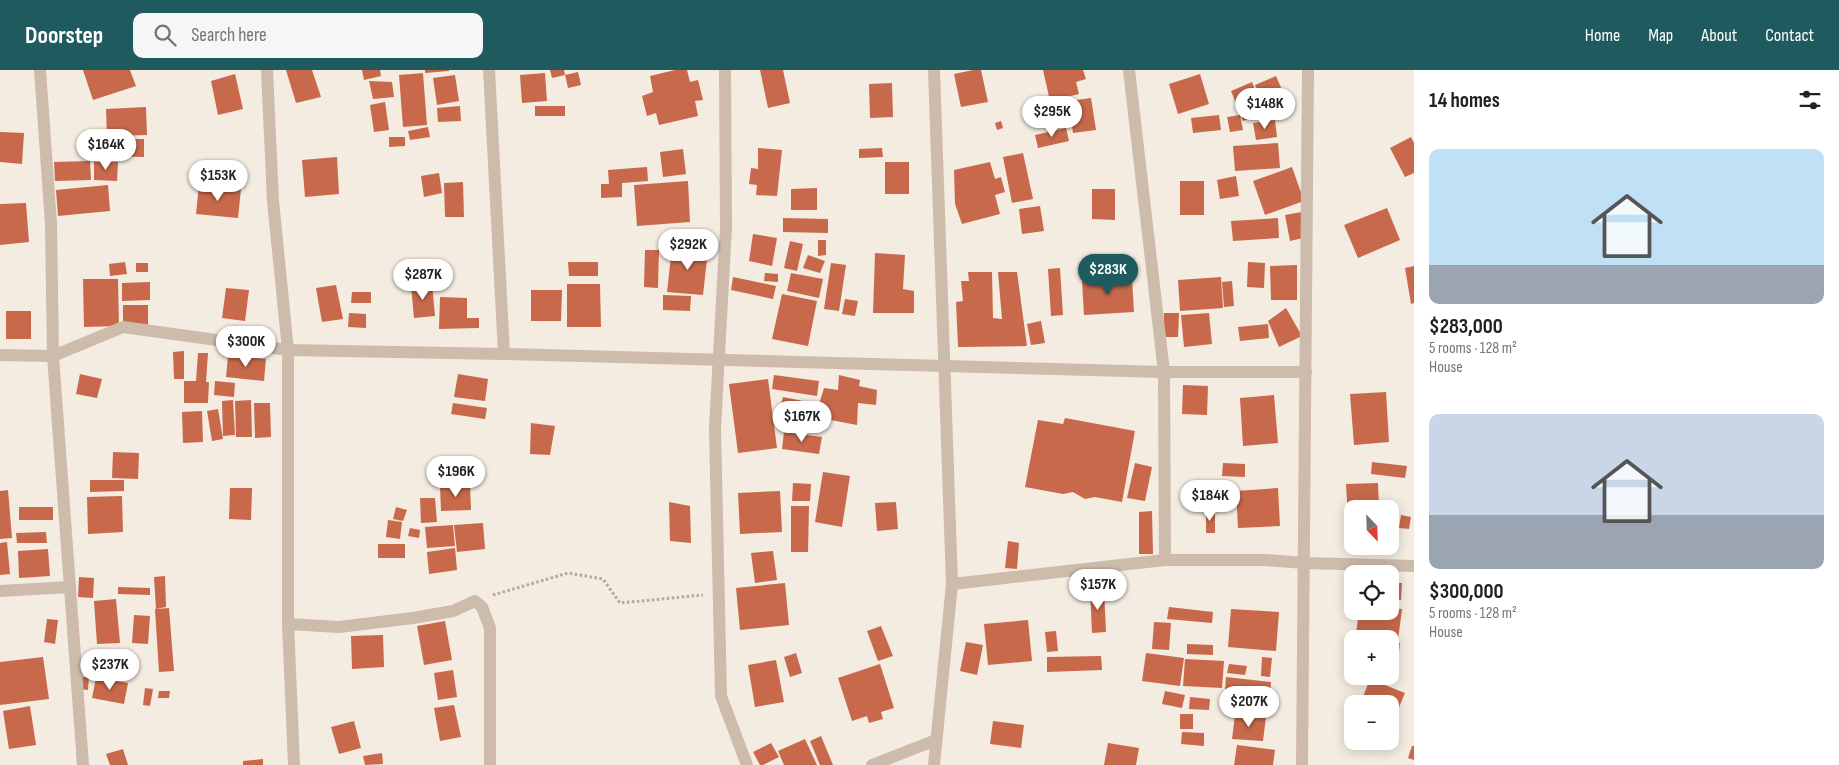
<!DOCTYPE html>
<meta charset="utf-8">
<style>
body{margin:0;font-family:"Sofia Sans Condensed",sans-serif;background:#f6f6f6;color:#202124;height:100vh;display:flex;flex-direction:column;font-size:19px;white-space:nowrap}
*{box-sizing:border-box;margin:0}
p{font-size:16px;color:#757577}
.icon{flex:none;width:28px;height:28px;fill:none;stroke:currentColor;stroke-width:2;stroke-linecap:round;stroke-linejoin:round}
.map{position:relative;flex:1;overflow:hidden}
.panel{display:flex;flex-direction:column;background:#fff;width:425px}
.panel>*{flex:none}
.needle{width:32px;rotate:157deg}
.buttons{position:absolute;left:1344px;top:430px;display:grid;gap:10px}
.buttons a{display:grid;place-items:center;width:55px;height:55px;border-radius:10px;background:#fff;box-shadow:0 2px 12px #0003;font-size:25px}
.price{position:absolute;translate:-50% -42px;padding:0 11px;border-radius:18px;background:#fff;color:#222;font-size:16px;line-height:32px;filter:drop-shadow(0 1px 2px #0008)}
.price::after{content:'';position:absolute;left:50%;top:30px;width:15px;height:11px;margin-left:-8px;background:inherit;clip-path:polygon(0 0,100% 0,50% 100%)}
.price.active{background:#1f5a5e;color:#fff}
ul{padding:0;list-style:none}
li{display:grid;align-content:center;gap:10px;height:265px;padding:0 15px}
li span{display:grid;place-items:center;height:155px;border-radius:10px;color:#555}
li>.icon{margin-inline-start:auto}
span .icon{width:90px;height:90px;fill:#fffc;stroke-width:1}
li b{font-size:21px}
h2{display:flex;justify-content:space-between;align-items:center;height:60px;padding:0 15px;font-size:21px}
header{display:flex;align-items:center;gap:30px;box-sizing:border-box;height:70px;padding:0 25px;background:#1f5a5e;color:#fff}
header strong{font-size:24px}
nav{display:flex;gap:28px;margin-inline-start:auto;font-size:18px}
.search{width:350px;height:45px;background:#f6f6f6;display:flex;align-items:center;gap:12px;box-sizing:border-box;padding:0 18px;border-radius:10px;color:#757577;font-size:19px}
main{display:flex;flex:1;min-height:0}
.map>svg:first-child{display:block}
.building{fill:#c8694b}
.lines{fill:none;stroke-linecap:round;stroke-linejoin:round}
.path{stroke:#b9a596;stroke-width:3;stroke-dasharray:2.5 2.5;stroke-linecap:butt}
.street{stroke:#cdbbac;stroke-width:12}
</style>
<header>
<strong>Doorstep</strong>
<div class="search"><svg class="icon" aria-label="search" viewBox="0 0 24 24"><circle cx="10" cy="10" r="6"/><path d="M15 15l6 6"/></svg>Search here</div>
<nav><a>Home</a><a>Map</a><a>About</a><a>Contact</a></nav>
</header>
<main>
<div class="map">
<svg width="1414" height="695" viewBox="0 0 1414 695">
<rect width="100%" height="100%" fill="#f4ebe1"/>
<!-- building -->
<g class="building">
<polygon points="83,0 130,0 136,16 93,30"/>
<polygon points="286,0 312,0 321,27 296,33"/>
<polygon points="362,0 380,0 381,6 364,10"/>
<polygon points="425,0 449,0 449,1 425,3"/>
<polygon points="550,0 564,0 565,5 552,8"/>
<polygon points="675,0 687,0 690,12 698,10 703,30 695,31 698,46 659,55 656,43 647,46 642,26 653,22 650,6"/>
<polygon points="760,0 783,0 790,33 768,38"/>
<polygon points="973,0 981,0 988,32 961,37 954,4"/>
<polygon points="1043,0 1083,0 1086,9 1076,12 1079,24 1050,31"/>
<polygon points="578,2 581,15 568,18 565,5"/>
<polygon points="423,3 427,55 403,57 399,5"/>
<polygon points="545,3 547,31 522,33 520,5"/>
<polygon points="235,4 243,39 218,45 211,11"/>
<polygon points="1200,4 1209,34 1178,44 1169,14"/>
<polygon points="455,5 459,31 437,35 433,8"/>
<polygon points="1276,6 1288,34 1268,43 1255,15"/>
<polygon points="369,11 392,12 394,27 373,29"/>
<polygon points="1252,12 1264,43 1243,51 1231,21"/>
<polygon points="892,13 893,47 870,48 869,14"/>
<polygon points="1091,28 1096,60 1073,63 1069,31"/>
<polygon points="385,32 389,60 374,62 370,35"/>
<polygon points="460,36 461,51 438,52 437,38"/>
<rect x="535" y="36" width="30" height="10"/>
<polygon points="146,37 147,65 107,66 106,39"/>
<polygon points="1219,45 1221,60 1193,63 1191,48"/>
<polygon points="1240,45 1243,60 1230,62 1227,47"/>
<polygon points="1275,50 1277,67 1256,70 1253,53"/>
<polygon points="1001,51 1003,58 997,60 995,53"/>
<polygon points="428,57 430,67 410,70 408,61"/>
<polygon points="1066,58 1069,71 1038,78 1035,65"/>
<polygon points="0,62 24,63 22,94 0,92"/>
<polygon points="389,67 405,67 405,76 389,77"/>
<polygon points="1411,67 1414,73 1414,103 1405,107 1390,78"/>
<polygon points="104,69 144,69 144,87 104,86"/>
<polygon points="1278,73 1280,98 1235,101 1233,76"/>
<polygon points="758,78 782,80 777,126 756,125 757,115 749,114 751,98 758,99"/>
<polygon points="882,78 883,87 859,88 859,79"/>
<polygon points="683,79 686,104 663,107 660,82"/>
<polygon points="1023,83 1033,129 1012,133 1003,87"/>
<polygon points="337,87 339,124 305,127 302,90"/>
<polygon points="90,91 91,110 55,111 54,92"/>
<polygon points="94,92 118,92 117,111 94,110"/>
<rect x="885" y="92" width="24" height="32"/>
<polygon points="990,92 995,109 1001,107 1005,122 995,125 1000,144 962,154 955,134 954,100"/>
<polygon points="647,97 648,111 622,113 622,127 601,128 601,114 609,114 608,100"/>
<polygon points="1292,97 1304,131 1265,145 1253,111"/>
<polygon points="439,103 442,123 424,127 421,106"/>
<polygon points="1236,106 1239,126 1220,129 1217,110"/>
<polygon points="688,111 690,152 637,156 634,115"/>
<rect x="1180" y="111" width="24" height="34"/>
<polygon points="463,112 464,147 445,147 444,113"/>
<polygon points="108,115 110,141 58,146 56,120"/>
<polygon points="199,115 241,119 238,148 196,144"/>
<polygon points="817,118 817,140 791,140 791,119"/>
<polygon points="1092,119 1115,119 1115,150 1092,149"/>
<polygon points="26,133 29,172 0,175 0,134"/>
<polygon points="1040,136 1044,161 1022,164 1019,139"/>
<polygon points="1387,138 1400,170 1358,188 1344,155"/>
<polygon points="1307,141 1312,166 1290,171 1285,145"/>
<polygon points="783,148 828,149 828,163 783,162"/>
<polygon points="1278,148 1279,168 1233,171 1231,151"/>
<polygon points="753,164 777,168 772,196 749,191"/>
<polygon points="818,170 826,170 826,185 818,186"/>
<polygon points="790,171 803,174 797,201 784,198"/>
<polygon points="672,177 708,180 703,225 667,222"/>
<polygon points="645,180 659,180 658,218 644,217"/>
<polygon points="875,183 905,185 903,219 914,221 914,243 873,243"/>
<polygon points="808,185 825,191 820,203 803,198"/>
<polygon points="125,192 127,204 110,206 109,194"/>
<polygon points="418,192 421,198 415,202 412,196"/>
<polygon points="568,192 598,192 598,206 569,206"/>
<polygon points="1248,192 1265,193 1264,218 1247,217"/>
<rect x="136" y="193" width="12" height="9"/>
<polygon points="831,193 846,195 839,241 824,239"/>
<polygon points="1297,195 1297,230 1271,230 1270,196"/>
<polygon points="1414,196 1414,233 1411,234 1405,198"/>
<polygon points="1060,198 1063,245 1051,246 1048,199"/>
<polygon points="968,202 992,202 993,248 1002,249 998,202 1017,202 1027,276 958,277 956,232 963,231 961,211 969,211"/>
<polygon points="765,203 778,204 778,212 764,211"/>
<polygon points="791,203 823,209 819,228 787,221"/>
<polygon points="733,207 776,216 773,229 731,220"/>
<polygon points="1221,207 1223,238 1180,241 1178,210"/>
<polygon points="1132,208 1134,242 1084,245 1082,211"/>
<polygon points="83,209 118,209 119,256 84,257"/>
<polygon points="1232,211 1234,236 1224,237 1222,212"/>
<polygon points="150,212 150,230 122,231 122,213"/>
<polygon points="432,213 435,246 414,248 411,216"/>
<polygon points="567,214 600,214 601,257 567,257"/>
<polygon points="336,215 343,249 322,252 316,218"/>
<polygon points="226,218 249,220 245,251 222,248"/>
<polygon points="531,220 562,220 561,251 531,251"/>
<polygon points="352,222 371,222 371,233 351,233"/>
<polygon points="782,224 817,231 808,276 772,269"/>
<polygon points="663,225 691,226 690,241 663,240"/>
<polygon points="440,227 467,228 467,248 479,248 479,258 439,259"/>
<polygon points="845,229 858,231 855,246 842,244"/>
<rect x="123" y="235" width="25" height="20"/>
<polygon points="1286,238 1302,266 1279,277 1268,251"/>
<rect x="6" y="241" width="25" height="28"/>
<polygon points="349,243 366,244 366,258 348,257"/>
<polygon points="1164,243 1179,243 1178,267 1163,267"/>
<polygon points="1209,243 1212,274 1184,277 1181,245"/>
<polygon points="1041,251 1045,273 1031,275 1027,254"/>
<polygon points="1268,254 1269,268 1240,271 1238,257"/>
<polygon points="184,281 184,309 174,309 173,282"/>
<polygon points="198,283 208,283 206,312 209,312 208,333 184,333 184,311 196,311"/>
<polygon points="228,286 266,289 264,311 226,307"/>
<polygon points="80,304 102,309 97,328 76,324"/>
<polygon points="458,304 488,309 485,331 454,327"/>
<polygon points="774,305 819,311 817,326 772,319"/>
<polygon points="839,305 860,310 859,316 877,320 876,335 858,333 857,355 815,347 824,318 838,320"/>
<polygon points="768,309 777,378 738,383 729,314"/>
<polygon points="215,311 235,313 234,327 214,325"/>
<polygon points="1183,315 1208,316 1207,345 1182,344"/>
<polygon points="1386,322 1389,372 1354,375 1350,324"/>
<polygon points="1274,325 1278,373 1243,376 1240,328"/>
<polygon points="783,327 813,333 808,357 777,350"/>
<polygon points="233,330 235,365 223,366 222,331"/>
<polygon points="251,330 252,367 236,367 235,331"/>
<polygon points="254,333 270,333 271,367 255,368"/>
<polygon points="453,333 487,338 485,349 451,344"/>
<polygon points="218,339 223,369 212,371 207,341"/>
<polygon points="202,341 203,372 183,373 182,342"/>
<polygon points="1065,348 1135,361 1122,432 1095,427 1085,429 1073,422 1063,424 1025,417 1038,350 1063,354"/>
<polygon points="531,353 555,356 550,385 530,384"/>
<polygon points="784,362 822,367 819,384 782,379"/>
<polygon points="113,382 139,383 138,409 112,408"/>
<polygon points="437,392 470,393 469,411 436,410"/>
<polygon points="1372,392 1407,396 1405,408 1371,404"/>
<polygon points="1135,393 1152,397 1145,431 1127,428"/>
<polygon points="1223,393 1245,394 1245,407 1222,406"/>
<polygon points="823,402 850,406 842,457 815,452"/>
<polygon points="90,410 124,410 124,421 90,422"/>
<polygon points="793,413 811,414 810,431 792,431"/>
<polygon points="1378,413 1379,439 1352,439 1352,449 1348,449 1346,414"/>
<polygon points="470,415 471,440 441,441 440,416"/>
<polygon points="230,418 252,418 251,450 229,449"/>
<polygon points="1278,418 1280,456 1238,458 1236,421"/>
<polygon points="8,420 12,468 0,469 0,421"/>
<polygon points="780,421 782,462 740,464 738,423"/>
<polygon points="122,426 123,462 88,464 87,427"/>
<polygon points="420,428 435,428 437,452 421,453"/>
<polygon points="669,432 690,436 691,473 670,471"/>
<polygon points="896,432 898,459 877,461 875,433"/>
<polygon points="791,436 809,436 808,482 791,482"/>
<rect x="19" y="437" width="34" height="13"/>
<polygon points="396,437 407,440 403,451 393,449"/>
<polygon points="1152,441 1153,484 1139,484 1139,442"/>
<rect x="1206" y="442" width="9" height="21"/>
<polygon points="1401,445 1411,447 1409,459 1399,458"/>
<polygon points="388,450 402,452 400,469 386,467"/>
<polygon points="483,453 485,479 457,482 454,455"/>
<polygon points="453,455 455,476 427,478 425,457"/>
<polygon points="410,458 420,460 419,468 408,466"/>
<polygon points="46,462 47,473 17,473 16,463"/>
<polygon points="1008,471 1019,473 1017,499 1005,498"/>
<polygon points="7,472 10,504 0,505 0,473"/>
<rect x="378" y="474" width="27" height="14"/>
<polygon points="455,478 457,500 429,504 427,482"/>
<polygon points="48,479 50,506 19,508 18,481"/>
<polygon points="773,481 777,510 755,513 751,483"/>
<polygon points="165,506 166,537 156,539 154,507"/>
<polygon points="79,507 94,508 93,528 78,527"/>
<polygon points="785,513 789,555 740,560 736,518"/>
<polygon points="1390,513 1402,513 1401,530 1390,530"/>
<polygon points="118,517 150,518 150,525 118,524"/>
<polygon points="1090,520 1104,520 1106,562 1092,563"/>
<polygon points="116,529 120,573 97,574 94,531"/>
<polygon points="1169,537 1213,542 1212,553 1167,549"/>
<polygon points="169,538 174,601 159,602 155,539"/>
<polygon points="1390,538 1402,539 1398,570 1356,564 1359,541 1390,541"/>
<polygon points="1231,539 1279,542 1276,581 1228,577"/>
<polygon points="134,545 150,546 148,574 132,573"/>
<polygon points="47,549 58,550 55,574 44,572"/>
<polygon points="1028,550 1032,591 988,595 984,554"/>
<polygon points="445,551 452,590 424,595 417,556"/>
<polygon points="1154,552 1171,553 1169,580 1152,579"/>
<polygon points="881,556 893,586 878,591 867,561"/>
<polygon points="1056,561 1058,581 1047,582 1045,562"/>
<polygon points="383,565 384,597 352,599 351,566"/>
<polygon points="966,572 983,575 977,605 960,601"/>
<polygon points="1390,572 1400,573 1399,582 1390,581"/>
<polygon points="1187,574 1213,575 1213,585 1187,584"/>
<polygon points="796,583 802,603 790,607 784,587"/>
<polygon points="1146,583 1184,588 1180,616 1142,611"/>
<polygon points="1101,586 1102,600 1047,602 1047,587"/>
<polygon points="43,587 49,629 0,635 0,592"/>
<polygon points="1262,587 1272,588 1270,607 1261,606"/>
<polygon points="1185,589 1224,591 1222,618 1183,616"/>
<polygon points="776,590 784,632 755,637 748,595"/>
<polygon points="880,594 894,638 881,642 883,649 869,653 867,646 852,651 838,608"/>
<polygon points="1229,594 1247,596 1245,605 1227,603"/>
<polygon points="453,600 457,627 438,630 434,603"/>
<polygon points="80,607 89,607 88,620 79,619"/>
<polygon points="1226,607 1271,612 1270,625 1225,621"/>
<polygon points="96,608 128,613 124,634 92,628"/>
<polygon points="1370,609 1405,623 1390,659 1390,634 1360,634"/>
<polygon points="145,618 153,619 150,636 143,635"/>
<polygon points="159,621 170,621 169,628 158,628"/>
<polygon points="1165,621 1185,625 1182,638 1162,634"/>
<polygon points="1190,627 1210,629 1209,640 1189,639"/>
<polygon points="454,635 461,667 440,671 434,638"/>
<polygon points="30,636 36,675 9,679 3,641"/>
<rect x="1180" y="644" width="13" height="15"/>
<polygon points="1235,645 1266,647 1263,671 1232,669"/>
<polygon points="354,651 361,678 339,684 331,657"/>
<polygon points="993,651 1024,655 1021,678 990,674"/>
<polygon points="1182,662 1204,663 1204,676 1181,674"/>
<polygon points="821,666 833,695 820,695 810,671"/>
<polygon points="805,669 817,695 784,695 778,681"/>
<polygon points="771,673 779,687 763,695 760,695 753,682"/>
<polygon points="1108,673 1139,678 1136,695 1104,695"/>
<polygon points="1237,675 1275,680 1273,695 1234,695"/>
<polygon points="1412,676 1414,676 1414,690 1408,688"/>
<polygon points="123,679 128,695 110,695 106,684"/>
<polygon points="382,683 383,694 365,695 363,686"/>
<polygon points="263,689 263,695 243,695 243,691"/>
</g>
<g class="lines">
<!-- path -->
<polyline class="path" points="493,525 568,503 603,509 620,533 703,525"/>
<!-- street -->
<g class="street">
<polyline points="40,0 51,154 53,286 83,695"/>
<polyline points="267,0 273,131 288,280 288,554 294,695"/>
<polyline points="489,0 504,284"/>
<polyline points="725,0 726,157 715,358 721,626 747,695"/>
<polyline points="934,0 952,514 934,695"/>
<polyline points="1129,0 1164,302 1165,490"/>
<polyline points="0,285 53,286 123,257 288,280 504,284 1164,302 1306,302"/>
<polyline points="952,514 1165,490 1265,490 1305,493 1414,496"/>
<polyline points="0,521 70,517"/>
<polyline points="288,554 339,557 413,548 453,541 475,531 482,537 490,558 490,695"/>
<polyline points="872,695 936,670"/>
<polyline points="1302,695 1308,0"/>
</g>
</g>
</svg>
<div class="buttons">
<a><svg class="needle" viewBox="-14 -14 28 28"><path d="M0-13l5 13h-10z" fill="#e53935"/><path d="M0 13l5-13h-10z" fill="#757577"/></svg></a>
<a><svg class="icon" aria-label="locate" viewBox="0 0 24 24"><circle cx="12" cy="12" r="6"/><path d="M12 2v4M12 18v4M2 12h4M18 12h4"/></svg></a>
<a>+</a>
<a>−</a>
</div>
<b class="price" style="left:1265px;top:60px">$148K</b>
<b class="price" style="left:1052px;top:68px">$295K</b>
<b class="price" style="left:106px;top:101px">$164K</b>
<b class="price" style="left:218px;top:132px">$153K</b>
<b class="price" style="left:688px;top:201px">$292K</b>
<b class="price active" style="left:1108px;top:226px">$283K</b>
<b class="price" style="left:423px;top:231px">$287K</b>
<b class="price" style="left:246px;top:298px">$300K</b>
<b class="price" style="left:802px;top:373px">$167K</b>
<b class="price" style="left:456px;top:428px">$196K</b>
<b class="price" style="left:1210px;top:452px">$184K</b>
<b class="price" style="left:1098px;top:541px">$157K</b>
<b class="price" style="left:110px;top:621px">$237K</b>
<b class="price" style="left:1249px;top:658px">$207K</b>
</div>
<section class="panel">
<h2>14 homes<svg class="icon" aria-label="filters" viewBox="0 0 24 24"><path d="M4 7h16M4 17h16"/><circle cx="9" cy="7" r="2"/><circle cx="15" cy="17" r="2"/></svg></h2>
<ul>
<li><span style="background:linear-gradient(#bfe0f5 75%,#9aa5b1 0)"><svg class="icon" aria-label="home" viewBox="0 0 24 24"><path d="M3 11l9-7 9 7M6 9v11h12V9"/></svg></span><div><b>$283,000</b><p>5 rooms · 128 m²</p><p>House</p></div></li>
<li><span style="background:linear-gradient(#c9d6e8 65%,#9aa5b1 0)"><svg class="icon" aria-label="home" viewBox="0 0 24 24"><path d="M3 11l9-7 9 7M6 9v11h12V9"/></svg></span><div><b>$300,000</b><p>5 rooms · 128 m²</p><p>House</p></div></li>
</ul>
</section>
</main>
